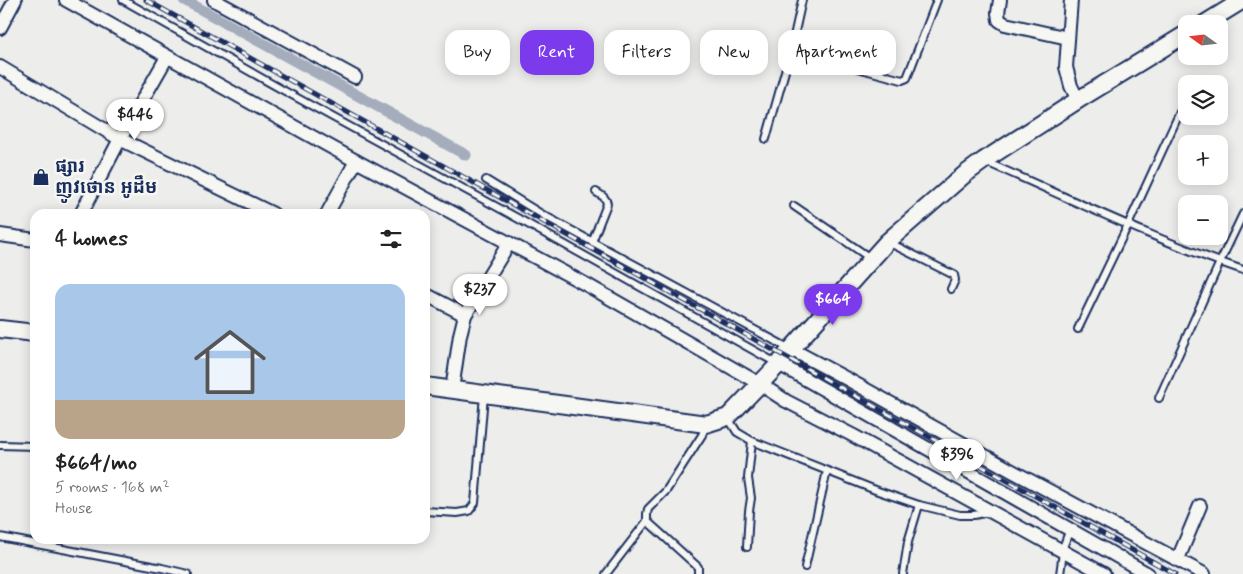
<!DOCTYPE html>
<meta charset="utf-8">
<style>
body{margin:0;font-family:Mynerve,"Noto Sans Khmer",sans-serif;background:#f2f2f2;color:#222;height:100vh;display:flex;flex-direction:column;font-size:19px;white-space:nowrap}
*{box-sizing:border-box;margin:0}
p{font-size:16px;color:#767676}
.icon{flex:none;width:28px;height:28px;fill:none;stroke:currentColor;stroke-width:2;stroke-linecap:round;stroke-linejoin:round}
.map{position:relative;flex:1;overflow:hidden}
.details{position:absolute;left:30px;top:209px;width:400px;height:335px;display:flex;flex-direction:column;background:#fff;border-radius:15px;box-shadow:0 2px 12px #0003}
.details>*{flex:none}
.banner{position:absolute;left:445px;top:30px;width:475px;height:45px;display:flex;gap:10px}
.needle{width:32px;rotate:285deg}
.buttons{position:absolute;left:1178px;top:15px;display:grid;gap:10px}
.buttons a{display:grid;place-items:center;width:50px;height:50px;border-radius:10px;background:#fff;box-shadow:0 2px 12px #0003;font-size:25px}
.price{position:absolute;translate:-50% -42px;padding:0 11px;border-radius:18px;background:#fff;color:#222;font-size:16px;line-height:32px;filter:drop-shadow(0 1px 2px #0008)}
.price::after{content:'';position:absolute;left:50%;top:30px;width:15px;height:11px;margin-left:-8px;background:inherit;clip-path:polygon(0 0,100% 0,50% 100%)}
.price.current{background:#7c3aed;color:#fff}
ul{padding:0;list-style:none}
li{display:grid;align-content:center;gap:10px;height:265px;padding:0 25px}
li+li{border-top:1px solid #e0e0e0}
li span{display:grid;place-items:center;height:155px;border-radius:15px;color:#555}
li>.icon{margin-inline-start:auto}
span .icon{width:90px;height:90px;fill:#fffc;stroke-width:1}
li b{font-size:21px}
h2{display:flex;justify-content:space-between;align-items:center;height:60px;padding:0 25px;font-size:21px}
.chip{padding:0 18px;border-radius:15px;background:#fff;box-shadow:0 2px 12px #0003;font-size:18px;line-height:45px}
.chip.current{background:#7c3aed;color:#fff}
.map>svg:first-child{display:block}
.lines{fill:none;stroke-linecap:round;stroke-linejoin:round}
.canal{stroke:#a5acbc;stroke-width:11}
.service-casing{stroke:#1b2f5e;stroke-width:10}
.minor-casing{stroke:#1b2f5e;stroke-width:16}
.tertiary-casing{stroke:#1b2f5e;stroke-width:20}
.service{stroke:#f6f6f2;stroke-width:6}
.minor{stroke:#f6f6f2;stroke-width:12}
.tertiary{stroke:#f6f6f2;stroke-width:16}
.rail-casing{stroke:#1b2f5e;stroke-width:5}
.rail{stroke:#f6f6f2;stroke-width:3;stroke-dasharray:9;stroke-linecap:butt}
.labels{text-anchor:middle;dominant-baseline:central;stroke-width:5;stroke-linejoin:round;paint-order:stroke}
.poi-label{font-size:18px;font-weight:bold;fill:#1b2f5e;stroke:#f6f6f2;text-anchor:start}
</style>
<div class="map">
<svg width="1243" height="574" viewBox="0 0 1243 574">
<rect width="100%" height="100%" fill="#edeeec"/>
<filter id="ink" filterUnits="userSpaceOnUse"><feTurbulence type="fractalNoise" baseFrequency=".02" numOctaves="2"/><feDisplacementMap in="SourceGraphic" scale="10" xChannelSelector="R" yChannelSelector="G"/><feConvolveMatrix kernelMatrix="1 2 1 2 8 2 1 2 1" color-interpolation-filters="sRGB"/></filter>
<g filter="url(#ink)">
<g class="lines">
<!-- canal -->
<polyline class="canal" points="184,0 466,155"/>
<!-- service casing -->
<g class="service-casing">
<g id="service">
<polyline points="123,0 281,89 519,219 778,364"/>
<polyline points="791,50 802,0"/>
<polyline points="766,139 791,50 902,80 907,78 937,0"/>
<path d="M986,162c85,37 169,78 257,108"/>
<polyline points="486,180 543,215 790,349"/>
<polyline points="794,206 870,258"/>
<path d="M592,242l15,-38c-1,-7 -6,-9 -11,-12"/>
<polyline points="888,242 954,275 955,280 951,289"/>
<polyline points="1078,329 1128,225 1180,112"/>
<polyline points="1159,398 1220,262 1243,214"/>
<polyline points="728,418 737,432 752,441 878,491 919,505 960,515 974,515 989,512"/>
<polyline points="0,445 35,446"/>
<polyline points="425,511 457,513 469,511 475,503 484,395"/>
<polyline points="0,537 162,568 188,574"/>
<polyline points="747,547 749,511 751,498 748,478 752,441"/>
<polyline points="805,567 827,471"/>
<polyline points="606,574 647,521"/>
<polyline points="698,574 698,567 647,521 647,514 648,509 666,491 702,435 706,425"/>
<polyline points="903,574 908,542 919,505"/>
<polyline points="1060,574 1064,545 1070,529"/>
</g>
</g>
<!-- minor casing -->
<g class="minor-casing">
<g id="minor">
<polyline points="66,0 356,161 587,285 760,384 786,401 852,435 1104,574"/>
<polyline points="214,0 355,77"/>
<polyline points="1000,0 998,13 999,20 1005,24 1068,38"/>
<polyline points="1071,0 1066,67 1071,86 1078,100"/>
<polyline points="0,28 15,0"/>
<polyline points="0,67 120,139 273,214"/>
<polyline points="81,214 120,139 167,57"/>
<polyline points="327,214 356,161"/>
<polyline points="0,235 35,240"/>
<polyline points="425,294 465,315"/>
<polyline points="791,349 847,379 1014,472 1204,574"/>
<polyline points="779,364 1148,574"/>
<polyline points="452,390 460,335 465,315 509,243"/>
<polyline points="1178,559 1200,506"/>
</g>
</g>
<!-- tertiary casing -->
<g class="tertiary-casing">
<g id="tertiary">
<polyline points="1204,24 1243,0"/>
<polyline points="0,329 35,333"/>
<polyline points="425,386 706,424 728,417 779,364 785,356 887,242 964,175 983,161 1078,100 1186,34"/>
</g>
</g>
<!-- service -->
<use href="#service" class="service"/>
<!-- minor -->
<use href="#minor" class="minor"/>
<!-- tertiary -->
<use href="#tertiary" class="tertiary"/>
<!-- rail casing -->
<g class="rail-casing">
<polyline id="rail" points="146,0 1175,574"/>
</g>
<!-- rail -->
<use href="#rail" class="rail"/>
</g>
</g>
<!-- icons -->
<defs>
<g id="shop-bare" transform="scale(1.35)"><path d="M-5-2.5h2.3a2.7 3.5 0 0 1 5.4 0H5L5.5 6h-11ZM-1.5-2.5h3a1.5 2.3 0 0 0-3 0Z" fill="#1b2f5e" stroke="#f6f6f2" stroke-width="2.5" paint-order="stroke"/></g>
</defs>
<g fill-rule="evenodd">
<use href="#shop-bare" x="41" y="177"/>
</g>
<g class="labels">
<!-- poi labels -->
<g class="poi-label">
<text x="55" y="167">ផ្សារ<tspan x="55" dy="21">ញូវថោន អូដឹម</tspan></text>
</g>
</g>
</svg>
<div class="buttons">
<a><svg class="needle" viewBox="-14 -14 28 28"><path d="M0-13l5 13h-10z" fill="#e53935"/><path d="M0 13l5-13h-10z" fill="#767676"/></svg></a>
<a><svg class="icon" aria-label="layers" viewBox="0 0 24 24"><path d="M12 4l9 5-9 5-9-5zM3 14l9 5 9-5"/></svg></a>
<a>+</a>
<a>−</a>
</div>
<b class="price" style="left:135px;top:141px">$446</b>
<b class="price" style="left:480px;top:316px">$237</b>
<b class="price current" style="left:833px;top:326px">$664</b>
<b class="price" style="left:957px;top:481px">$396</b>
<div class="banner">
<a class="chip">Buy</a>
<a class="chip current">Rent</a>
<a class="chip">Filters</a>
<a class="chip">New</a>
<a class="chip">Apartment</a>
</div>
<section class="details">
<h2>4 homes<svg class="icon" aria-label="filters" viewBox="0 0 24 24"><path d="M4 7h16M4 17h16"/><circle cx="9" cy="7" r="2"/><circle cx="15" cy="17" r="2"/></svg></h2>
<ul>
<li><span style="background:linear-gradient(#a9c7e8 75%,#b9a48a 0)"><svg class="icon" aria-label="home" viewBox="0 0 24 24"><path d="M3 11l9-7 9 7M6 9v11h12V9"/></svg></span><div><b>$664/mo</b><p>5 rooms · 168 m²</p><p>House</p></div></li>
</ul>
</section>
</div>
